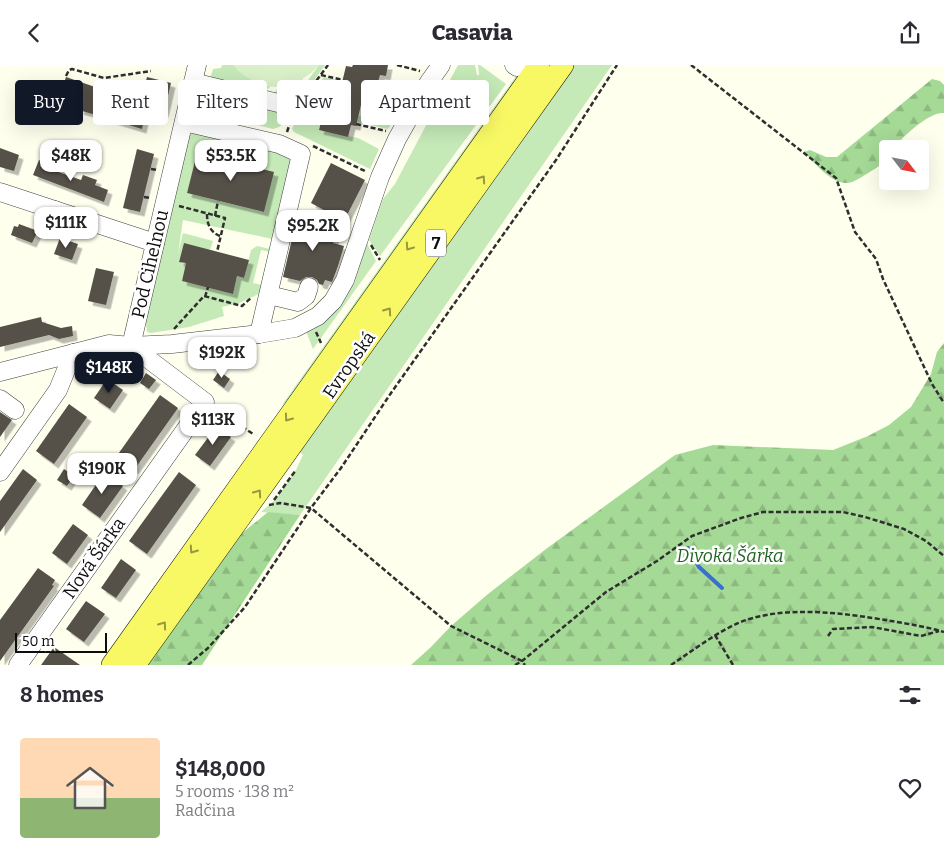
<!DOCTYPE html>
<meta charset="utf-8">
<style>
body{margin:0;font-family:Bitter,serif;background:#f2f2f3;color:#2b2b33;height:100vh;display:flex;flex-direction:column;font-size:19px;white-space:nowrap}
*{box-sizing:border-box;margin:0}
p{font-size:16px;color:#7c7c81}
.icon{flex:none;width:28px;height:28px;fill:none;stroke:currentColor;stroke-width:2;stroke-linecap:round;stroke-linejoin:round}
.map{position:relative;height:600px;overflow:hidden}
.details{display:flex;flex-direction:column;background:#fff;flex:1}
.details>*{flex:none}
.top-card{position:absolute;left:15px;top:15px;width:500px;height:45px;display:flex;gap:10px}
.needle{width:32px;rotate:122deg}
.fabs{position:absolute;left:879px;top:75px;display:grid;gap:10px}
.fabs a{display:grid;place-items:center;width:50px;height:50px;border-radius:5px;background:#fff;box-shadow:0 5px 20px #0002;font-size:25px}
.scale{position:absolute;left:15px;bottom:12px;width:92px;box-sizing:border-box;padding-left:5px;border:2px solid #0d0d0d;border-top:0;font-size:14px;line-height:18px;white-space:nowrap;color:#0d0d0d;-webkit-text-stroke:4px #fff;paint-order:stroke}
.price{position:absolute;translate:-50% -42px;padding:0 11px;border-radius:10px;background:#fff;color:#222;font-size:16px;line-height:32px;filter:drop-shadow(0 1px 2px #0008)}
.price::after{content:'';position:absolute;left:50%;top:30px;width:15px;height:11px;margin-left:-8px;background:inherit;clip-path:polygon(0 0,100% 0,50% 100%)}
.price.selected{background:#111827;color:#fff}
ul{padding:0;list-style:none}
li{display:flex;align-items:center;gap:15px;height:125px;padding:0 20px}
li+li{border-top:1px solid #e1e1e2}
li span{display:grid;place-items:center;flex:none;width:140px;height:100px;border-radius:5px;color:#555}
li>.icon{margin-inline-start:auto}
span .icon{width:60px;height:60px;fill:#fffc;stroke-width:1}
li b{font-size:21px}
h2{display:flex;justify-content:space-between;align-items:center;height:60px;padding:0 20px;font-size:21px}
.tag{padding:0 18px;border-radius:5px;background:#fff;box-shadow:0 5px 20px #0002;font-size:18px;line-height:45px}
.tag.selected{background:#111827;color:#fff}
header{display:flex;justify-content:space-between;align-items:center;height:65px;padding:0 20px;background:#fff;font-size:22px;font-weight:800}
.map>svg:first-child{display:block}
.grass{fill:#c5e9b7;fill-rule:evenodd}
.forest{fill:url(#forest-firs)}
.pitch{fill:#d9f0c9}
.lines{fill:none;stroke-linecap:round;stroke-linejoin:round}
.stream{stroke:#396fcd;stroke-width:4}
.building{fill:#555149;filter:url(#shadow)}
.minor-casing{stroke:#404040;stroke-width:19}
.major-casing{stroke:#1e1e1e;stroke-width:22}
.path{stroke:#2f2f2f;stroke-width:2.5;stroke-dasharray:5 2.5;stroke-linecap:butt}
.minor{stroke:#fff;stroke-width:18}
.major{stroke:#f8f764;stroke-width:21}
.oneway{stroke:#9a9941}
.labels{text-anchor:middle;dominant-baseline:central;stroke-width:5;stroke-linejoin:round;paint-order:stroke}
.shield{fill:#fff;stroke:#565656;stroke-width:1}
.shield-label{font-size:16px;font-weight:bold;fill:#0d0d0d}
.street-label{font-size:18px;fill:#0d0d0d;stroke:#fff}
.park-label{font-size:18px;font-style:italic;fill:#1e6420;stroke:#fff}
</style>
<header><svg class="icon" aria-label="back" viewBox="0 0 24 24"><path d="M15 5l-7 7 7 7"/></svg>Casavia<svg class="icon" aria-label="share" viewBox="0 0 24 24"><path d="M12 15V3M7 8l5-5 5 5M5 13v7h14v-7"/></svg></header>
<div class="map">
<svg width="944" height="600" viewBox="0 0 944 600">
<defs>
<pattern id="forest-firs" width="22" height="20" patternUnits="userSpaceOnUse" patternTransform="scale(1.25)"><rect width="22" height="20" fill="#a5d996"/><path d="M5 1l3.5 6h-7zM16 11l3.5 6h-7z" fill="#8db980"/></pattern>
<filter id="shadow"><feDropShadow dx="4.5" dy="4.5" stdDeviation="0" flood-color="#0004"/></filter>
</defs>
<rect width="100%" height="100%" fill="#feffed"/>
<!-- grass -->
<g class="grass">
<path d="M222,0h12c7,11 25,18 37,21l-14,12 -48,-15 4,-14 8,-1z"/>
<polygon points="319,0 325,0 293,45 288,55 279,62 273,64 228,53 227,38 237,36 270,33 280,21 302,14 305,17 284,26 293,36"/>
<polygon points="458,0 475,0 477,10 479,10 478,0 480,0 506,19 380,191 369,175 383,134 395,119"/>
<polygon points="524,0 529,0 291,333 282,340"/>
<polygon points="570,0 612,0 300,450 261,447 277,433 296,405 303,390 300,387"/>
<polygon points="324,12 341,16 337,33 327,30 323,43 307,39 306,36"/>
<polygon points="373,20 408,27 404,34 372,26"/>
<polygon points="204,24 223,30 223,51 209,49 200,45"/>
<polygon points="302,41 323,47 319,65 358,73 379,84 370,104 294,67 292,64"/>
<polygon points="354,50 392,58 388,64 353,56"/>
<path d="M199,68l94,23 -16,84 -94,-20 -5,34 5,-21 30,8 -3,9 -26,-6 -5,17 7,2 -4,18 51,12 4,-17 7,2 7,-28 6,-4 17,4 -9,41 -26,12 -17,4 2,9 -35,11 -38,6 -4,-1 -1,-9h-3l45,-187 4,-2zM197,88l70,46 -3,13 -77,-19zM261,185l10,2 -9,33 -9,-2z"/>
<polygon points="365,174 376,196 313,284 306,266"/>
</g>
<!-- forest -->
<g class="forest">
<path d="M932,14l8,2 4,4v28c-15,-2 -42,25 -52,36h-4c0,9 -7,17 -15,21 -7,4 -14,9 -21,12 -18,6 -37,-19 -48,-30l6,-2 16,7h11z"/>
<polygon points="944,278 944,600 411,600 431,582 451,561 488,529 546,484 675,390 713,380 833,385 868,371 889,360 911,342 931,309 937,287"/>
<polygon points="268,447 300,450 202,600 144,600 239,468 241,469"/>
</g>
<!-- pitch -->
<g class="pitch">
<path d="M234,0h85c-9,11 -26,21 -41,22 -15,1 -36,-10 -44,-22z"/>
<polygon points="305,17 306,18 293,36 284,26"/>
</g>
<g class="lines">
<!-- stream -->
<polyline class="stream" points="688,483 699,502 722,523"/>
</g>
<!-- building -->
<g class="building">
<polygon points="353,0 388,0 386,11 380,10 374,31 370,30 367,41 361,40 356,61 351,60 348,72 319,65 327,31 338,34 346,1 352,2"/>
<polygon points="66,12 121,31 116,46 144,55 142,64 79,45 83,30 62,24"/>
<polygon points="147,12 171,18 164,48 139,42"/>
<polygon points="0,83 19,90 14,106 0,102"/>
<polygon points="137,84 154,89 140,147 123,143"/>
<polygon points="197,88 274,107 264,147 187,128"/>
<polygon points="39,95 54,101 53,105 81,115 83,110 97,115 95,120 108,125 104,137 33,110"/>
<polygon points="331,98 365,115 344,156 311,138"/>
<polygon points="297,153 337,162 333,178 344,181 338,201 332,217 325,215 323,220 319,219 317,215 312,212 306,212 300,216 283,212"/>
<polygon points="19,159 38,166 32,178 11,170 14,161 18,162"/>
<polygon points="60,173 78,179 72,195 54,189"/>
<polygon points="184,178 249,195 244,213 237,211 233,229 182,216 186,198 179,197"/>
<polygon points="96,203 114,207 106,240 88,236"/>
<polygon points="41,252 42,257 61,263 72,261 73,271 59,274 49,270 0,282 0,262"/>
<polygon points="219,306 230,314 224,323 213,315"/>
<polygon points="146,308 156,315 149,324 140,318"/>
<polygon points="107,314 123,325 110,344 94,333"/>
<polygon points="160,330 178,343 134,405 116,392"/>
<polygon points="69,339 87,352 54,399 36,386"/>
<polygon points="0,347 12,355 0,372"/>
<polygon points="216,362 231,372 210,401 195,390"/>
<polygon points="23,404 37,415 0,467 0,436"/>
<polygon points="64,404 74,411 67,421 57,415"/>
<polygon points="179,407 196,420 147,489 129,476"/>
<polygon points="104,408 123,421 100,453 82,440"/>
<polygon points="73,459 88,470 67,499 52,488"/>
<polygon points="121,494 136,505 116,533 101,523"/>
<polygon points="38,503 55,515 52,520 54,521 0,596 0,555"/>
<polygon points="86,536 105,549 84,577 66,564"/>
<polygon points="54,582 80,600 41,600"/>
</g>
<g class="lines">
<!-- minor casing -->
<g class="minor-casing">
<g id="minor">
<polyline points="514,0 517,2 518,0"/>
<polyline points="193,17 278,38"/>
<polyline points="184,57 279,79 301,89 259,269"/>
<polyline points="0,127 155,178"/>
<polyline points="50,160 55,145"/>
<polyline points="269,230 298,237 306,231 309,222"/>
<polyline points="131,281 197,0"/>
<polyline points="0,307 109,279 131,281 172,279 259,269 295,263 318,251 333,236 345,215 380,112 397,74 429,17 441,0"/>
<polyline points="0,334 15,345"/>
<polyline points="0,407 58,325 73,288"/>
<polyline points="18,600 205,337 131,281"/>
</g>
</g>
<!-- major casing -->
<g class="major-casing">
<g id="major">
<polyline points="112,600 539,0"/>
<polyline points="135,600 563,0"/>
</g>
</g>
<!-- path -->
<g class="path">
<polyline points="397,0 420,6"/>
<polyline points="691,0 836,113 855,167 876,194 883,214 932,319 944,338"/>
<polyline points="321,10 343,15"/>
<polyline points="66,11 69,5 72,4 104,13 151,6"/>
<polyline points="375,29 403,36"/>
<polyline points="300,39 324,45"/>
<polyline points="224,40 225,52"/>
<polyline points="356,59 386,66"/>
<polyline points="287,67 294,46 328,0"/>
<polyline points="313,81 367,107"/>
<polyline points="227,96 230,83"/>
<polyline points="151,104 158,105"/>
<polyline points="144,132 151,133"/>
<polyline points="179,141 225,153 217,187"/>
<path d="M207,149c0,10 3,18 13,22"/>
<polyline points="215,151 218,136"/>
<polyline points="371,180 380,195"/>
<polyline points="205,232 208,222"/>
<polyline points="174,264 204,231 242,241 252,232"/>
<polyline points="316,267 321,278"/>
<polyline points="217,345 253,369"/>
<polyline points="274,435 296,405"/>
<polyline points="269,440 280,438 311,443 451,561 522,596 525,600"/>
<polyline points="715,570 733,600"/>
<polyline points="828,571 833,564 872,562 921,571 939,566"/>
<polyline points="188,600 208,583 245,542 311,443 341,403 391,328 556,95 617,0"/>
<polyline points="515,600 522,596 606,527 657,496 692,471 741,453 763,447 843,447 865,452 904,464 926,476 944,491"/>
<path d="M671,600c21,-14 42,-30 65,-41 45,-20 108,-11 155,-3 18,3 36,6 53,11"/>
</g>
<!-- minor -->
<use href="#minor" class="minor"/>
<!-- major -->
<use href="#major" class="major"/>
</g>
<!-- one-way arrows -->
<defs><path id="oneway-chevron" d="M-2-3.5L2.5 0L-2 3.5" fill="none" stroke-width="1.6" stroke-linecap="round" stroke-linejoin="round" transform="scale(1.25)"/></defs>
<g class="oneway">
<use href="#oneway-chevron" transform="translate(482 114) rotate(-55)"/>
<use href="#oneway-chevron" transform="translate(409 182) rotate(125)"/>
<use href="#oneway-chevron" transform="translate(388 246) rotate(-55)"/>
<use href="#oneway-chevron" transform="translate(288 353) rotate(126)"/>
<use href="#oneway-chevron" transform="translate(258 428) rotate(-55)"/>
<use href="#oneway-chevron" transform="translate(193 485) rotate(125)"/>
<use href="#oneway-chevron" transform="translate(163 560) rotate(-54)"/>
</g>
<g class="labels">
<!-- shield labels -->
<rect class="shield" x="426" y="164.5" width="20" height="27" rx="4"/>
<g class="shield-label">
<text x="436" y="178">7</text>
</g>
<!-- street labels -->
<g class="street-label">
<text transform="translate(150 199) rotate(-77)">Pod Cihelnou</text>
<text transform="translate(349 300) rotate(-55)">Evropská</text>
<text transform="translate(94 493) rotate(-55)">Nová Šárka</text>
</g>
<!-- park labels -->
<g class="park-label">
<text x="730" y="491">Divoká Šárka</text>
</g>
</g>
</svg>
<div class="fabs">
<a><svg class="needle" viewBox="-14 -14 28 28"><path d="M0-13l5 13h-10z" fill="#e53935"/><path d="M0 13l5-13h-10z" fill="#7c7c81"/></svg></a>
</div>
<div class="scale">50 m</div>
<b class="price" style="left:71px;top:117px">$48K</b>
<b class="price" style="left:231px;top:117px">$53.5K</b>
<b class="price" style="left:66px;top:184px">$111K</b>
<b class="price" style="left:313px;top:187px">$95.2K</b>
<b class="price" style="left:222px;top:314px">$192K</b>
<b class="price selected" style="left:109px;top:329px">$148K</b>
<b class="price" style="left:213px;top:381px">$113K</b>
<b class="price" style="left:102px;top:430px">$190K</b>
<div class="top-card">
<a class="tag selected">Buy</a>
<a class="tag">Rent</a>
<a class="tag">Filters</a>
<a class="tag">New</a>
<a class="tag">Apartment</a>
</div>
</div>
<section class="details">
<h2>8 homes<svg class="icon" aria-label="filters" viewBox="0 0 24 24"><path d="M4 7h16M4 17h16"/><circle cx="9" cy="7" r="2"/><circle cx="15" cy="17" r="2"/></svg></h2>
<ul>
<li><span style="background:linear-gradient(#ffd9b3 60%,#8fb573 0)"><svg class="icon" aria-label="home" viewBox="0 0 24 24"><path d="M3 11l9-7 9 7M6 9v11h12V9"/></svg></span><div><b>$148,000</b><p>5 rooms · 138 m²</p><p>Radčina</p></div><svg class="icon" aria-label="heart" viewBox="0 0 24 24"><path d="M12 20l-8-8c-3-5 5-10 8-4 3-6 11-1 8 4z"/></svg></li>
</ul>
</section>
